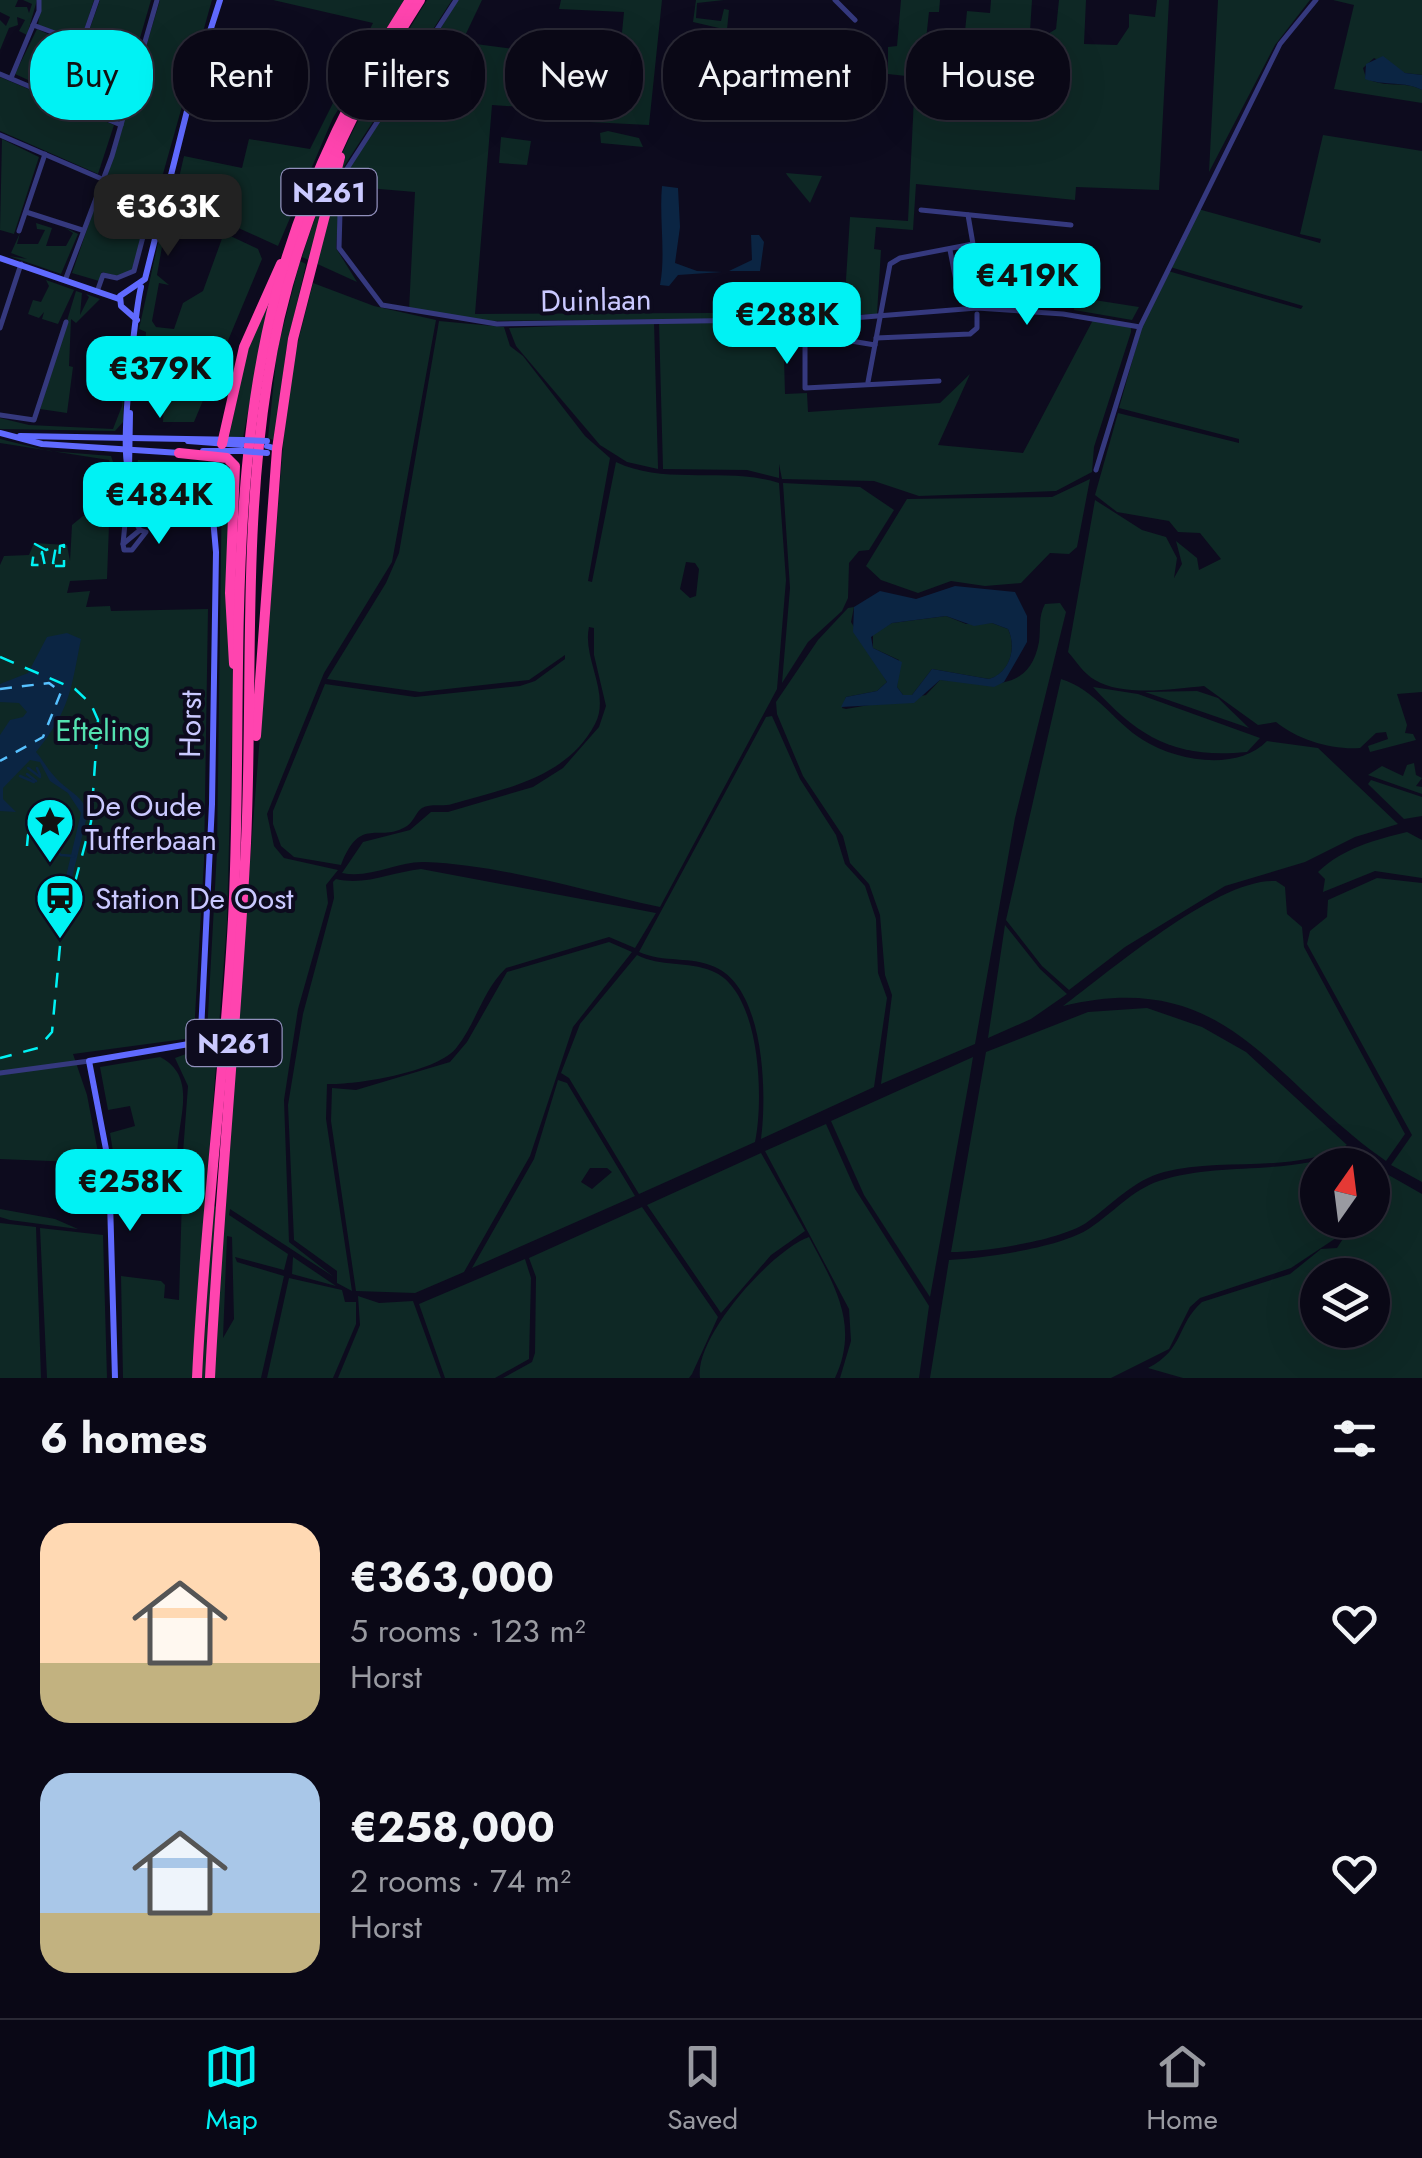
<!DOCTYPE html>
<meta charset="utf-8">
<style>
body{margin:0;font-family:Jost,sans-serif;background:#181623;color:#f1f3f6;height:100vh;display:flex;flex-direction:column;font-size:38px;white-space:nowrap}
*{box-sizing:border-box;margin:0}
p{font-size:32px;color:#999aa1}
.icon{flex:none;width:55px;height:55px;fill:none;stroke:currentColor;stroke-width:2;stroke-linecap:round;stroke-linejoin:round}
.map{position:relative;height:1378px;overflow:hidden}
.details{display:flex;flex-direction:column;background:#0a0816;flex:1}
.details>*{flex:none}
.banner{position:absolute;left:30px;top:30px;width:1362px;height:90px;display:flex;gap:20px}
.needle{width:65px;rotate:14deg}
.fabs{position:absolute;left:1300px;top:1148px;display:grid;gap:20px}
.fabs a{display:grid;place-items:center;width:90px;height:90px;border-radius:50%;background:#0a0816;box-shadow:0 10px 40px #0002,0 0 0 2px #2a2935;font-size:50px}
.price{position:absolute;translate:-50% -85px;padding:0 22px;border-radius:20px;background:#00f2f4;color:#111;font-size:32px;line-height:65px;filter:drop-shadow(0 2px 5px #0008)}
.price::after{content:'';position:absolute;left:50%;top:60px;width:30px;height:22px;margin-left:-15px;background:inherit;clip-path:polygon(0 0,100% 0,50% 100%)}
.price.current{background:#222;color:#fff}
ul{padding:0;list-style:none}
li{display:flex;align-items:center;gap:30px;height:250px;padding:0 40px}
li span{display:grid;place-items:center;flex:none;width:280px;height:200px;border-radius:30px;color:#555}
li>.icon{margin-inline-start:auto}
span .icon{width:120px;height:120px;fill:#fffc;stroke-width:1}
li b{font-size:42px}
h2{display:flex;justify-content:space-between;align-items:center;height:120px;padding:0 40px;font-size:42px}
.pill{padding:0 35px;border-radius:40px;background:#0a0816;box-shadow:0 10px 40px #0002,0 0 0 2px #2a2935;font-size:35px;line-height:90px}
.pill.current{background:#00f2f4;color:#111}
.tabs{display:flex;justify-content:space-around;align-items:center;height:140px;border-top:2px solid #2a2935;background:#0a0816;font-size:28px;color:#999aa1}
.tabs a{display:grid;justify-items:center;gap:5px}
.tabs .current{color:#00f2f4}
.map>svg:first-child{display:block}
.green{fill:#0e2825;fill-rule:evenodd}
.water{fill:#0b2543;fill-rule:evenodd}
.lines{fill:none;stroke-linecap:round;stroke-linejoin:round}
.stream{stroke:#0b2543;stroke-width:2.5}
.ferry{stroke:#57c1ff;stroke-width:2.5;stroke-dasharray:12 10;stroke-linecap:butt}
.street{stroke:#35397e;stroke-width:5}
.secondary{stroke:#606aff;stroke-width:6}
.highway{stroke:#ff44af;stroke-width:10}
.rail{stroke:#00f2f4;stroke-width:2.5;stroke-dasharray:15 12;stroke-linecap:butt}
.secondary-bridge{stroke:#606aff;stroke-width:6}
.labels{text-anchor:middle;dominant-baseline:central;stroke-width:8;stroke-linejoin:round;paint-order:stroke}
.shield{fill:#0d0b1e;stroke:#9190bc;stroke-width:2.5}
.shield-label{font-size:28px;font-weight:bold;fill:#cac9ff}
.street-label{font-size:30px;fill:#cac9ff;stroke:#0d0b1e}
.park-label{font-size:30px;fill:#53e1b0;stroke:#0d0b1e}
.poi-label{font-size:30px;fill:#cac9ff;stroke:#0d0b1e;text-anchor:start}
</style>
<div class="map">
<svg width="1422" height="1378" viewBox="0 0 1422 1378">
<rect width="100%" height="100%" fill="#0d0b1e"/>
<!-- green -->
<g class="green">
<polygon points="0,0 18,0 15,7 27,7 29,13 32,4 23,0 37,0 27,35 19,31 25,20 17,17 18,25 9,28 0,50 0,20 6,26 10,17 0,12"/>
<polygon points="41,0 94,0 81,40 38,26"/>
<polygon points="100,0 151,0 122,100 125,102 116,120 15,74 37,29 82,50"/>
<polygon points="160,0 212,0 159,188 150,201 106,179"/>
<polygon points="273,0 404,0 333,118 278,246 234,226 231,219 206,223 172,208 184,156 242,168 249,139 310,149 373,23"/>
<path d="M427,0h25l-111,171 -5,77 21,34 -55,-25c29,-93 74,-175 125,-257z"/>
<polygon points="458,0 482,0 463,40 437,34"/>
<polygon points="561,0 662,0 649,125 549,120 549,109 492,105 475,314 716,313 715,319 487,321 409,310 415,192 344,186 347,169 434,39 465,49 468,43 619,63 624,12 559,9"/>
<polygon points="696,0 724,0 697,3 696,18 721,21 724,9 729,10 726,39 743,44 745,36 750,37 749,49 723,46 722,51 711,44 719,28 693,22"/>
<polygon points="901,0 940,0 939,12 929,12 924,58 962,62 967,11 990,13 991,0 1032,0 1029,47 1041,48 1043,37 1056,29 1059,0 1086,0 1084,44 1117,45 1129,27 1129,14 1155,17 1157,0 1169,0 1159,190 1076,187 1075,200 916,184 913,230 876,227 874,249 881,250 877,314 720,318 724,311 842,307 844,311 850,217 908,221 915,77 888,74 888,47 897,46"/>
<polygon points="1218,0 1310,0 1275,45 1209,172"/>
<path d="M1333,0h89v75l-17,-2 -31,-15 -11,10 3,10c19,11 38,2 56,12v13l-88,-14 20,-84z"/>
<polygon points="0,77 114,125 98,174 0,131"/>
<polygon points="608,131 639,138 643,147 601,143 600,133"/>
<path d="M1323,135l99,16v541l-25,2 10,31 -2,8 8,1 3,6 -46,12 -2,-6 20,-7 -2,-7 -10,1 -16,15c-28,2 -62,-8 -84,-26l-18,3 -54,-39c-30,3 -81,11 -109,-6 -11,-6 -19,-19 -27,-28l27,-152 47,30 24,7 11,21 -3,20 8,-14 -6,-23 21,17 2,12 22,-11 -21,-26 -22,-1 -9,-11 -52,-9 -22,-17 23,-82 121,30v-4l-120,-31 25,-89 24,-48 133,38 2,-3 -133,-39 28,-58 122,34 1,-4 -21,-5z"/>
<polygon points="501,137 531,141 527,165 499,163"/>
<polygon points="2,139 39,157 14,234 0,230"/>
<polygon points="786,173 822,176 810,203 787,175"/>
<polygon points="103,183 153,208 132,270 117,276 102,272 99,281 72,273"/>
<polygon points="168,213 157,275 169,285 159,283 152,321 156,327 174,329 183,303 203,291 224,233 258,249 262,259 194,422 163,422 166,364 144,362 146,332 139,329 164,216"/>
<polygon points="36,223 52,228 46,246 66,246 73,233 64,227 78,234 61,274 9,256 27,259 11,253 20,233 17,244 38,244 45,230 37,229"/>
<polygon points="300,261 306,264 286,351 276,441 268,438 277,351"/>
<polygon points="46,280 74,290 58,324 42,319 44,312 39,318 28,314 33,300 41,302 49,286"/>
<path d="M313,283l61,23 62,14 -44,242 -68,111 -57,141 7,32 10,12 54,12 -12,15 2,18 -30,106 -14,91 5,142 45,35 -104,-68 -1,6 59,39 -4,16 -49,-13 2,5 47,14 -23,102h-47l11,-201 58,-732 8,-76zM227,1236l5,1 2,82 -11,19z"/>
<polygon points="271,290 243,438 229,437 246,355"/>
<polygon points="76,291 82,293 80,315 89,297 86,294 100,299 76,323 71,319 69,366 73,367 67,413 40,409"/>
<polygon points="1075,297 1139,307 1132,320 1074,310"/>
<polygon points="1093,320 1131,327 1131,332 1094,447 1092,472 1056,491 919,496 874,481 782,479 779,464 779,478 747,470 663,469 659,322 783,322 785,394 807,393 808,412 940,403 970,374 938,445 1023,453"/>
<path d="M439,321l65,6 6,19 13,10 62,80 25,22 -22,123 4,1 24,-120c50,24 110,4 163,21l7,97 -9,109 -117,218c-76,-16 -157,-42 -235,-45 -29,-1 -54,17 -83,11l21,-31 47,-12 21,-18h17l85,-25 30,-19 36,-41 7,-21 -12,-51v-27l-5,-1c-7,31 22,67 6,97 -28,54 -91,65 -143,80 -9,3 -21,-1 -30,4 -6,4 -8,13 -15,18 -29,18 -46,-12 -66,39l-47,-8 -13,-11 -8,-22v-13l52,-127 90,13 105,-11 15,-5 30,-22v-4l-36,25 -109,12 -93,-13 59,-96 13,-30zM686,562l9,1 4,6 -3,27 -6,2 -10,-9z"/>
<polygon points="654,322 658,467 658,469 627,462 600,445 516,346 509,328"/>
<polygon points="124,373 123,422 115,431 0,429 0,418 29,425 113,429 122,406"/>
<polygon points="0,439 49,451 111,456 119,479 118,503 111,503 115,482 109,460 0,443"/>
<path d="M138,460l85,3 6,7 4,219 -6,233 -35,456h-69l-2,-102 40,5 4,4 -1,13 15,2 3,-103 -16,-24 -4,-22 -48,7 -4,-25 25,-7 -5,-20 -22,4 -8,-43 60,-10c56,29 -14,104 38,136l1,-6 -17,-21 6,-80 -13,-28 22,-8 10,-17 10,-182 5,-373 -3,-12 -4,16 -73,-9 -6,-5z"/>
<polygon points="1090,479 1077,547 1069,554 1050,553 1021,583 985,586 951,581 918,593 881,580 866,566 907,499 1052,497"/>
<polygon points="783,483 860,487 894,510 869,550 859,551 849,563 848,598 842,611 808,642 782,683 790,588"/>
<polygon points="97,513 109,525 107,579 70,581 67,593 90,591 86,607 110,606 111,611 208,609 204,861 194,1033 192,1038 73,1054 87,1095 100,1163 0,1159 0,565 4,556 29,555 34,543 67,545 70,561 72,525 83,516"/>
<path d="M1060,603l6,9 -51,206 -40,226 -94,40 11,-89 -7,-20 -5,-60 -11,-31 -19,-21 -7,-27 -40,-60 -26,-62 -1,-12 42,-62 30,-32 6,-1 -3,15 36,60 -10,9 -31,6 -4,11 4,1 80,-14 14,-15c37,1 88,20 99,-38 2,-14 -1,-25 6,-38z"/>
<path d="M946,616l20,8 26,-1 16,6c9,18 2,45 -19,50l-57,-10 -20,26h-9l-6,-8 2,-27 -26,-12v-15l19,-10z"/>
<path d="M1061,679c35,11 52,42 82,61 35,22 95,31 124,1l51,7 80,76 -43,13 -50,25 -80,24 -100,61 -56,43 -27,-24 -36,-46z"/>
<path d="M1093,687l45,7 122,44 -13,14c-70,7 -107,-13 -154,-65z"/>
<polygon points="1197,691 1218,698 1249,728 1145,692"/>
<path d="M772,716l28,63 36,56 9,29 20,22 11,33 2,54 9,25 -13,89 -113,52c6,-45 4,-150 -46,-172 -23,-11 -52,-4 -76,-15l127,-235z"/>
<polygon points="1414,763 1416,775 1422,778 1416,786 1422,787 1422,794 1368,775 1382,766 1403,776 1407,765"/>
<polygon points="1371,780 1422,797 1422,816 1404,819 1368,784"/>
<path d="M1407,832l15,8v38l-47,-7 -52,21 2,-13 -7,-7c25,-24 57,-32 89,-40z"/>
<path d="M421,869l235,44 -21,35 -26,-11 -103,31c-23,22 -30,55 -49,79 -18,25 -101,38 -130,37l-1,35 26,172 -15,-8v-12l-43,-31 -6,-135 15,-91 31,-116 -1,-16 3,-3c30,7 56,-7 85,-10z"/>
<polygon points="1377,878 1422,883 1422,1182 1391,1165 1412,1135 1307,944 1310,931 1327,917 1328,900"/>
<path d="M1276,881l9,6 2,27 15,13 2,20 101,187 -19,27c-116,-80 -157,-195 -323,-155 46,-34 156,-129 213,-125z"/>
<polygon points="1005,925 1040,969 1067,994 1031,1019 988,1038"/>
<polygon points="609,942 632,952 573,1027 530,1156 464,1272 415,1293 356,1291 331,1121 332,1088 356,1090 450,1062 467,1042 507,972"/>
<path d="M637,955c23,12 51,6 75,16 49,19 52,129 43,171l-116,52 -70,-116 -8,-5 19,-49z"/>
<path d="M1147,1008l55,19 44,25 101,93c-52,29 -126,12 -183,27 -31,8 -52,33 -78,51 -28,18 -102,29 -135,29l35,-200 102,-40z"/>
<polygon points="973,1057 969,1081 930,1297 864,1195 831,1121"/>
<path d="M558,1080l9,3 68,113 -163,72 62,-109zM590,1168h17l5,4 -20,17 -11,-7z"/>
<polygon points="826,1124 855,1189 929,1306 919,1378 840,1378 851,1341 849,1309 765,1151"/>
<path d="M1353,1148l27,21 -7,11 -1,-15h-54v55h29l-11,18 -45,30 -91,30 -10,9 -21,42 -58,29h-181l19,-118c36,-2 111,-12 141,-32 23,-15 42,-38 69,-47 63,-21 135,-3 194,-33z"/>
<polygon points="761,1153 805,1231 771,1255 721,1313 647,1205"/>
<path d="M1385,1173l37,21v184h-239l-35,-10c37,-19 28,-43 54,-66l88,-28 31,-25 16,-1 18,-28h17l1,-27zM1318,1275h54v55h-54z"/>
<polygon points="210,1203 216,1207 206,1378 199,1378"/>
<polygon points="642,1207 718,1317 692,1374 689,1378 503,1378 532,1362 535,1353 536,1277 529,1258"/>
<polygon points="0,1209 55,1219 78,1229 10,1220 0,1217"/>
<polygon points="0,1223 36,1227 41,1378 0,1378"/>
<polygon points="40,1228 103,1235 107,1378 47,1378"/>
<path d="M809,1237c25,48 51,87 26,141h-135c-6,-41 72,-128 109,-141z"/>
<polygon points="293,1257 336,1286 292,1274"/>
<polygon points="525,1259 531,1278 529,1359 495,1378 445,1378 419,1304"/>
<polygon points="289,1278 342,1290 345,1302 356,1302 356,1324 333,1378 267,1378"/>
<polygon points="358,1296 379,1303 413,1301 441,1378 338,1378 360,1325"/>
</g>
<!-- water -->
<g class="water">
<path d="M1383,56l22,17 17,2v15c-16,-9 -39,-4 -57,-11l1,-15z"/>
<polygon points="849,91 865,99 862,115 857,118 842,119 837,112 839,97"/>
<path d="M662,186l16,2 2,39 -5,36 22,8 25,1 -44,3 -9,11 -9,-1c6,-31 -1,-66 2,-99z"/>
<polygon points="751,235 759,235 764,242 760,271 729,271 752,260"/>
<path d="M955,586l60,6 12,24v26l-23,40 -10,5 -54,-7 -26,23 -73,4 5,-10 31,-6 10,-9 -34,-50 1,-25 26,-16 36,8zM946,616l28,10 18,-3 16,6c9,18 2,44 -19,50l-57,-10 -20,26h-9l-6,-8 5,-25 -29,-14 -2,-11 21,-14z"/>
<path d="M67,633l14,6c-10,49 -10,70 -45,113 7,8 12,18 19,25 12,14 25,16 33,35l-24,99 -6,-1 23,-97 -13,-20 -18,-12 -10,-19 -10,-2 -27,28v11l13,13 -16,-1v-76l10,-15 13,-3 4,-5 -8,-9 -19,-1v-18l28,-11 19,-36z"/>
</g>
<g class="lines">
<!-- stream -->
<g class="stream">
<polyline points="28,768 40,777"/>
<polyline points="37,768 40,775"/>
<polyline points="27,774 36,781"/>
<polyline points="20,776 34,782"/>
<polyline points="43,843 61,855 74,856"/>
</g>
<!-- ferry -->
<g class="ferry">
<polyline points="851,102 854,92"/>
<polyline points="0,689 49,683 61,692 43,737 0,761"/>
</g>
<!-- street -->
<g class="street">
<polyline points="456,0 341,178 339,248 382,305 497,324 840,319 977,308 1063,314 1140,327"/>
<polyline points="835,0 855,20"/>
<polyline points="33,25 82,43 97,0"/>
<polyline points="0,74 121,125"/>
<polyline points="11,78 39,11 39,0"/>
<polyline points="0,135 102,179"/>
<polyline points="163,209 208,228 221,227"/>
<polyline points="921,210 1071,225"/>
<polyline points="26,212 82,230"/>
<polyline points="19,231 45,154"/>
<polyline points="950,250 958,291"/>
<polyline points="66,278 112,156 157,0"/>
<polyline points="98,289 103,275 117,278 134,271 144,233"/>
<polyline points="0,328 21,264"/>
<polyline points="876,338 970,334 977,328 977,314"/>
<polyline points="875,345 845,340 805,342 805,388 939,381"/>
<polyline points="868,382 890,264 900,258 973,244 968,215"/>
<polyline points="0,415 34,420 66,322"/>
<polyline points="1096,470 1140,327 1280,44 1316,0"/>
<polyline points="136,475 133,518 140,530"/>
<polyline points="115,508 129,509"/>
<polygon points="140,530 146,532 132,550 124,550 123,544"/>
<polyline points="123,544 130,472"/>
<polyline points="0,1073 89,1061"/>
</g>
<!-- secondary -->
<g class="secondary">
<polyline points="0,258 119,299"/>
<polyline points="137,320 121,306 120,296 145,279 196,75 220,0"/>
<polyline points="0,433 42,444 180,453"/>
<polyline points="20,436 242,440"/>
<polyline points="188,441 242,445"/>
<polyline points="267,446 277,449"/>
<polyline points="203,451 242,451"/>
<polyline points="129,470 130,413"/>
<path d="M129,471c-10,-19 6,-160 12,-184"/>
<polyline points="115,1378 109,1165 89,1061 189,1044 201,1032 212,804 216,552 210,484 129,471"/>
</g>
<!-- highway -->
<g class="highway">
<polyline points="222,444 244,347 281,264"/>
<polyline points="179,453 227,458 235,466 230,593 234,664"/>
<polyline points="256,736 277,449 293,339 340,157"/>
<path d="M197,1378c7,-154 28,-306 36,-459 11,-205 -9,-426 43,-625 28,-106 75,-202 134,-294"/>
<path d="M210,1378c9,-179 27,-357 36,-535 7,-153 -3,-309 21,-460 21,-140 77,-265 153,-383"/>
</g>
<!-- rail -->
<g class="rail">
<polygon points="35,544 46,550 56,546 53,563 59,561 60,546 64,545 64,566 45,566 42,552 40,565 32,565"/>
<polyline points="0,657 75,689 91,704 98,720 91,822 61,935 52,1032 38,1048 0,1058"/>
<polyline points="27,846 28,835 49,818 55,819"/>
</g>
<!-- secondary-bridge -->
<g class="secondary-bridge">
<polyline points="242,440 267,441"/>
<polyline points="242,451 267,453"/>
</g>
</g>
<!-- icons -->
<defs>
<g id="sight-pin" transform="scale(2.5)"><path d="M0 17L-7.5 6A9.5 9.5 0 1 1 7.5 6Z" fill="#00f2f4" stroke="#0d0b1e"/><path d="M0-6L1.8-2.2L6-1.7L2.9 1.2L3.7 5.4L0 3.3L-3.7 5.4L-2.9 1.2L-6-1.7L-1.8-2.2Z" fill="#111"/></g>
<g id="station-pin" transform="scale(2.5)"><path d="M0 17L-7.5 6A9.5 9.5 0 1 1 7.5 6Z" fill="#00f2f4" stroke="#0d0b1e"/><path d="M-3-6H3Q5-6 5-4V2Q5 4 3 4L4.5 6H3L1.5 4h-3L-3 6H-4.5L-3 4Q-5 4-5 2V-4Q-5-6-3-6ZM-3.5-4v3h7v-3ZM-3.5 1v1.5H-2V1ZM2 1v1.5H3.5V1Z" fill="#111"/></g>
</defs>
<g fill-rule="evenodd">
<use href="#sight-pin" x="50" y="822"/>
<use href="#station-pin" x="60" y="898"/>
</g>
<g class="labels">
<!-- shield labels -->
<g class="shield">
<rect x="281.5" y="169" width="95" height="46" rx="8"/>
<rect x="186.5" y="1020" width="95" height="46" rx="8"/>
</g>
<g class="shield-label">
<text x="329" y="192">N261</text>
<text x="234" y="1043">N261</text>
</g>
<!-- street labels -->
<g class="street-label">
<text transform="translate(596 300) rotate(-1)">Duinlaan</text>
<text transform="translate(190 724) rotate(-89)">Horst</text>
</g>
<!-- park labels -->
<g class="park-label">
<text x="103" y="730">Efteling</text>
</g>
<!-- poi labels -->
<g class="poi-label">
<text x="85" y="805">De Oude<tspan x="85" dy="34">Tufferbaan</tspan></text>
<text x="95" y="898">Station De Oost</text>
</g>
</g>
</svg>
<div class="fabs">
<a><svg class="needle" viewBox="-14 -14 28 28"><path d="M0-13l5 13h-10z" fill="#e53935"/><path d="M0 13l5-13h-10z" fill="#999aa1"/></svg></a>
<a><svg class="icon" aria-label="layers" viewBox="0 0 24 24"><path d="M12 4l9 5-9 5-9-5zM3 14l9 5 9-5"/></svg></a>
</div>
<b class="price current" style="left:168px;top:259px">€363K</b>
<b class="price" style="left:1027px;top:328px">€419K</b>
<b class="price" style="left:787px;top:367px">€288K</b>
<b class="price" style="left:160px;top:421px">€379K</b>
<b class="price" style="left:159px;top:547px">€484K</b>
<b class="price" style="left:130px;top:1234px">€258K</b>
<div class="banner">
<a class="pill current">Buy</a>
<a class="pill">Rent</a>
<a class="pill">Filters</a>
<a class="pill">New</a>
<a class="pill">Apartment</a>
<a class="pill">House</a>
</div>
</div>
<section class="details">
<h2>6 homes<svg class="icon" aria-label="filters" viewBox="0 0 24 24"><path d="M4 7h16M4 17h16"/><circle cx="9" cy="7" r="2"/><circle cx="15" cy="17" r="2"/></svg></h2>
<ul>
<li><span style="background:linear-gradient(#ffd9b3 70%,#c2b280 0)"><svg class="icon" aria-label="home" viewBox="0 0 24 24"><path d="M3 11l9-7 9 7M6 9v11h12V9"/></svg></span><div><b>€363,000</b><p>5 rooms · 123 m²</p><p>Horst</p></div><svg class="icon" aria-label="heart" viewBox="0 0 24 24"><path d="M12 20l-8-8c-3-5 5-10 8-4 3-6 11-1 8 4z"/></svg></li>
<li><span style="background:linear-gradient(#a9c7e8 70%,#c2b280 0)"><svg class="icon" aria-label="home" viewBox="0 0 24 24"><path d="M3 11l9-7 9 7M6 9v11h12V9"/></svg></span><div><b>€258,000</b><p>2 rooms · 74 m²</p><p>Horst</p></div><svg class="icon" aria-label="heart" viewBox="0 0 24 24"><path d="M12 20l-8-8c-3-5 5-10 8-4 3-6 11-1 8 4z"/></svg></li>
</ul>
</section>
<nav class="tabs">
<a class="current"><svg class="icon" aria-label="map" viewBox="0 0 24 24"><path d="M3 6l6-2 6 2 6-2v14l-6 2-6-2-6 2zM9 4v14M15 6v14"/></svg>Map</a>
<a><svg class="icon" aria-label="saved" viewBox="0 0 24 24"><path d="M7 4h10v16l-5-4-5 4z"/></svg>Saved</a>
<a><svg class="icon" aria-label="home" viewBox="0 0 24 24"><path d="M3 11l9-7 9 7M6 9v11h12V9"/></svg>Home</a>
</nav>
